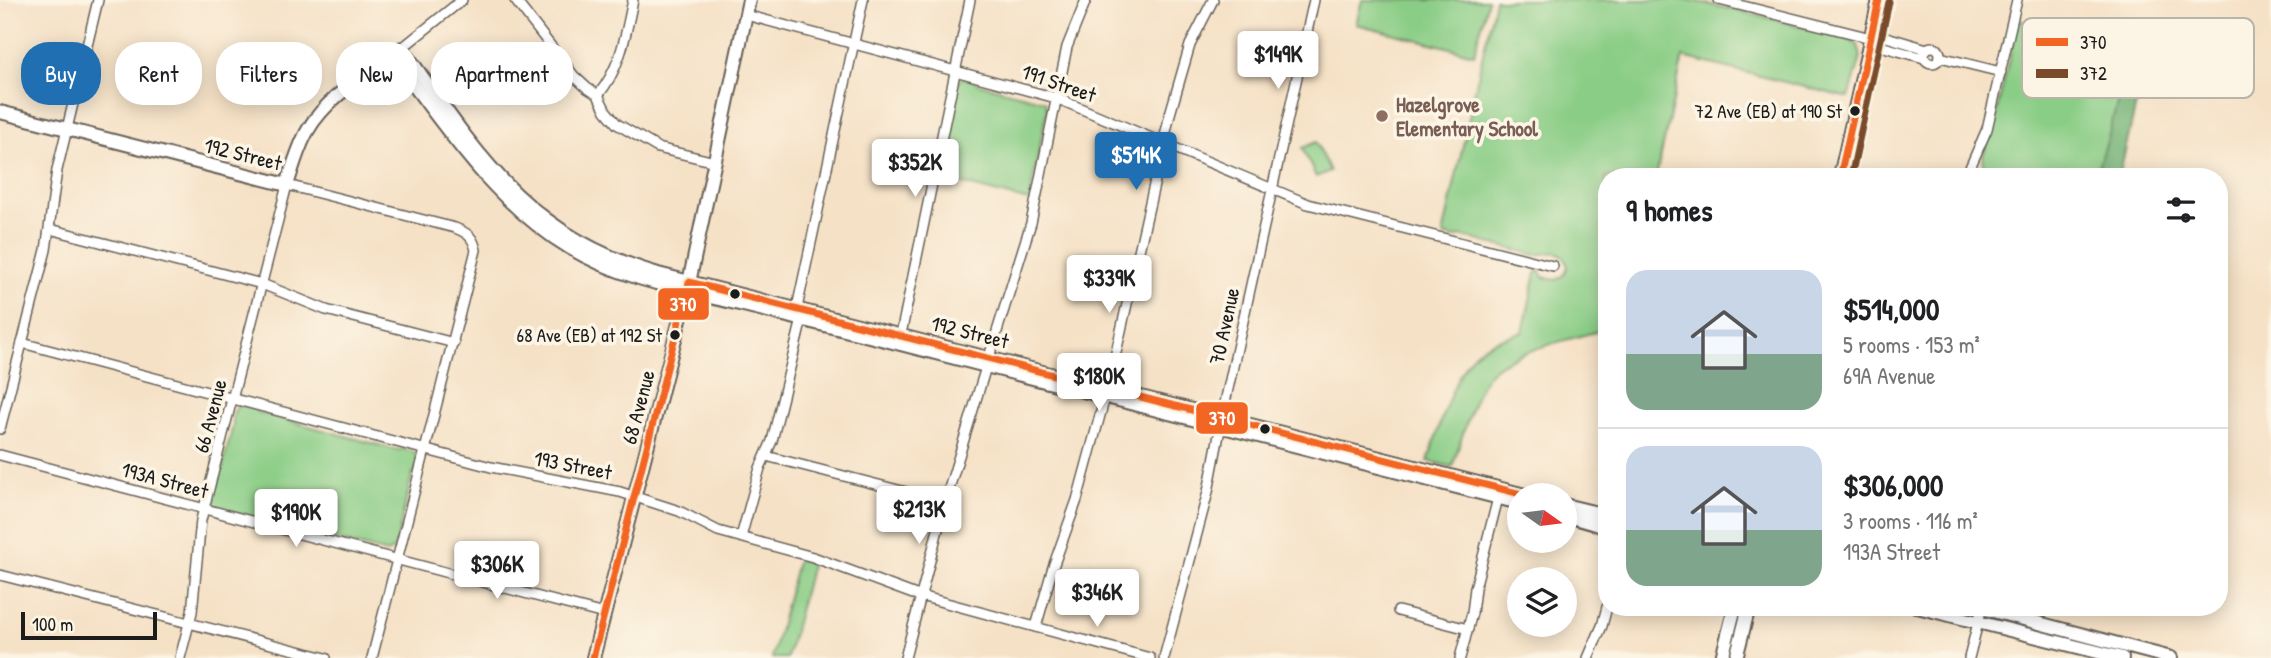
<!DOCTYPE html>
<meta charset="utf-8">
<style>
body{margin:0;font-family:"Patrick Hand",sans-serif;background:#f6f6f6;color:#202124;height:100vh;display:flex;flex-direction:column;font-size:26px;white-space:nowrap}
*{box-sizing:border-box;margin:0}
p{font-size:23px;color:#757577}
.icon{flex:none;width:38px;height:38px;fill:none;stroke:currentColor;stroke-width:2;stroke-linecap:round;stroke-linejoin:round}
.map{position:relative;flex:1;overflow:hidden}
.side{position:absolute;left:1598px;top:168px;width:630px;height:448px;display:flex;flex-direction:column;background:#fff;border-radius:28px;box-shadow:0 4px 18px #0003}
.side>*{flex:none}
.guide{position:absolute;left:21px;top:42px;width:665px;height:63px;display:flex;gap:14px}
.needle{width:46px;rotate:104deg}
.buttons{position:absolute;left:1507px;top:483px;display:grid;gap:14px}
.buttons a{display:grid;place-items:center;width:70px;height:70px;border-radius:50%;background:#fff;box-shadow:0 4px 18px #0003;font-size:35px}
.scale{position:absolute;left:21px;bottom:18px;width:136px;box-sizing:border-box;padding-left:7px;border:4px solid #1c1c1c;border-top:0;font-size:19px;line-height:24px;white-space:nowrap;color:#1c1c1c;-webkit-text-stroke:5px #fcf5e5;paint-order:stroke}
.price{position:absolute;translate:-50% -60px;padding:0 16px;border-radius:7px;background:#fff;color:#222;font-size:23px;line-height:46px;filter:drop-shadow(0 2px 4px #0008)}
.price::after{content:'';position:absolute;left:50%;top:42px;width:21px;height:16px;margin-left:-10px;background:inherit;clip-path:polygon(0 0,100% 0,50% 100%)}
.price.current{background:#1f6fb2;color:#fff}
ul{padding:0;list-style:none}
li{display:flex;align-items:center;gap:21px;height:175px;padding:0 28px}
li+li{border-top:2px solid #e0e0e0}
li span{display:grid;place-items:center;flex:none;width:196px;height:140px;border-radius:21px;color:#555}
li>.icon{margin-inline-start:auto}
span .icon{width:84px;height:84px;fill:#fffc;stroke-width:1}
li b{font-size:30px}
h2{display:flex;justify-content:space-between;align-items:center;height:84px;padding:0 28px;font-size:30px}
.tag{padding:0 24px;border-radius:28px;background:#fff;box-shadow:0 4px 18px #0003;font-size:24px;line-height:63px}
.tag.current{background:#1f6fb2;color:#fff}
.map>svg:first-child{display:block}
.green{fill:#8acd86;stroke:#537451;stroke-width:2}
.forest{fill:#6fb073;stroke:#466648;stroke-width:2}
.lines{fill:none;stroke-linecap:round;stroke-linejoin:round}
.street-casing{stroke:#686158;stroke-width:12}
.secondary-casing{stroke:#686158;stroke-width:16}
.street{stroke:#fff;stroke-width:9}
.secondary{stroke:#fff;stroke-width:12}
.bus-1-casing{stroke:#fcf5e5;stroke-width:12}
.bus-2-casing{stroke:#fcf5e5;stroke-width:12}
.bus-1{stroke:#f26522;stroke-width:7}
.bus-2{stroke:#7a4b2a;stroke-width:7}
.bus-dot{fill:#1c1c1c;stroke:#fcf5e5;stroke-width:2.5}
.education-dot{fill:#8d6e63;stroke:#fcf5e5;stroke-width:2.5}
.labels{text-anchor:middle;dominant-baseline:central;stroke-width:7;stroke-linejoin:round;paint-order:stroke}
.bus-label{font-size:19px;fill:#1c1c1c;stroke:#fcf5e5;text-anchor:end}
.street-label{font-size:21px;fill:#1c1c1c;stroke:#fcf5e5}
.education-label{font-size:21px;font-weight:bold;fill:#785e54;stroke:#fcf5e5;text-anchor:start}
.key{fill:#fcf5e5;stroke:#b9b4a9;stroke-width:2}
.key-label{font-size:19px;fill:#1c1c1c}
.line-badge{stroke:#fcf5e5;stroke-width:2.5}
.badge-label{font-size:19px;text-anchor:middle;font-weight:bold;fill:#fff}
</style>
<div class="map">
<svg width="2271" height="658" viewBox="0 0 2271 658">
<rect width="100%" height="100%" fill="#fcf5e5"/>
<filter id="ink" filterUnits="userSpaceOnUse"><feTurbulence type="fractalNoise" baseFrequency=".0143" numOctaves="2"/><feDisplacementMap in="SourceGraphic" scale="14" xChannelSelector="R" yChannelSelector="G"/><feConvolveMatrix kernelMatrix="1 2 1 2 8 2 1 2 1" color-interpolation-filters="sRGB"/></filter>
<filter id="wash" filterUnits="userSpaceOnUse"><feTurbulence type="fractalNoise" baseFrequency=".00686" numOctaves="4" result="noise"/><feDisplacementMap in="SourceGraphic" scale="28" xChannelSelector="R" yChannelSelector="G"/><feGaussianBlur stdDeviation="1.57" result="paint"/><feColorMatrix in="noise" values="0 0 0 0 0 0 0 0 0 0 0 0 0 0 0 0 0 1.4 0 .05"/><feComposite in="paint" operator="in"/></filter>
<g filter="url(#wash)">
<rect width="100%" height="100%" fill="#f5e1c6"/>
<!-- green -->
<g class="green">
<polygon points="1362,0 1488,0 1474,54 1356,24"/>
<path d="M1495,0h194l73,16 87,24 9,5 3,12 -12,41 -166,-41 -27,120h-50v152c-30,9 -101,23 -119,47 -13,18 -27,68 -35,91l-24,-6c10,-29 26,-91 49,-110 13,-10 30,-14 46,-19l13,-59 3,-3 4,7 13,3c15,-6 15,-21 1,-28l-22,3 -74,-19 -7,2 -11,-3z"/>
<polygon points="2018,20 2148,52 2119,177 1982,177 1984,169 1983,155 1993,128"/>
<path d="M967,77l12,7 66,17 2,9 -18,91 -89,-23c-1,-9 -3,-13 4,-21l12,-59 -1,-11 6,-8z"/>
<polygon points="1316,142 1330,171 1316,177 1302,148"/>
<path d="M243,405l10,3 4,4 140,38 8,-1 9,3c6,8 5,15 -2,23l-17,73 -8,5 -167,-44 -7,-5 -1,-8 6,-12 15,-58v-12l3,-6z"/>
<polygon points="798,558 812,562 810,569 787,658 772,658"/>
</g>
<!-- forest -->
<path class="forest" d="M2148,52l-29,125h-27c23,-38 20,-88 48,-123z"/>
</g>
<g filter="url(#ink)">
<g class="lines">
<!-- street casing -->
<g class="street-casing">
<g id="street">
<polyline points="515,0 574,76 587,88 598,95 606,111 617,124 658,148 715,162"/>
<polyline points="1719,0 1871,38 1884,47 1924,58"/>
<polyline points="746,15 1056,98 1308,204 1553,266"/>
<polyline points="1871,38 1883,36 1927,49"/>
<circle cx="1932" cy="55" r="8"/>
<polyline points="402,48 462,0"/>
<polyline points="1940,57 2001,72"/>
<path d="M598,95c23,-27 28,-62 35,-95"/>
<polyline points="1969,170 1987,129 2017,0"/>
<polyline points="50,229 262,284 326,310 454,343"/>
<polyline points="797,308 863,0"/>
<polyline points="901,334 970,0"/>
<polyline points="22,343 491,467 620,492 679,511 718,531 813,557 913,594 1150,658"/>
<polyline points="989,357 1031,223 1067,47 1086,0"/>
<polyline points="1108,388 1170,114 1190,45 1213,0"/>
<polyline points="0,429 46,250 57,170 98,0"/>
<polyline points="0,455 604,614"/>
<polyline points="766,456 945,502"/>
<polyline points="741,537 760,468 772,441 802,319"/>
<polyline points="0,575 326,658"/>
<polyline points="1398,611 1468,629"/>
<polyline points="1036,627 1053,567 1077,500 1105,397"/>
<path d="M180,658l12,-46 9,-92 86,-335 168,43c13,5 18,9 21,22l-104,408"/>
<polyline points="905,658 945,502 986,367"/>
<polyline points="1164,658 1208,492 1226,398 1314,0"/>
<polyline points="1460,658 1472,613 1475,588 1498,498"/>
<polyline points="1588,658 1602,626 1607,607"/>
<polyline points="1969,658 1982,607"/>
</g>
</g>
<!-- secondary casing -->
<g class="secondary-casing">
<g id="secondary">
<path d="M392,56c54,71 100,144 178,192 47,28 100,39 153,52 53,13 106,26 158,39 213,54 425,110 638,164"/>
<path d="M0,112l287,73c6,-18 11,-38 21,-55 21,-36 62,-57 94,-82 75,106 123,187 256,226l867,221"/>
<polyline points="1840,177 1879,0"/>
<polyline points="1564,505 1606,515"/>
<polyline points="1564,515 1606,527"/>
<polyline points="1917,607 2122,658"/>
<polyline points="1978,607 2171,658"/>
<polyline points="593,658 687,292 749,0"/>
<polyline points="1722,658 1735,607"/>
<polyline points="1736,658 1749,607"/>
</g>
</g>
<!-- street -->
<use href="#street" class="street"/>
<!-- secondary -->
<use href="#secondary" class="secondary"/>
<!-- bus-1 casing -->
<g class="bus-1-casing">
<g id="bus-1">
<polyline points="1840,177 1879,0"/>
<polyline points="593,658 689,282 1525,495"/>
</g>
</g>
<!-- bus-2 casing -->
<g class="bus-2-casing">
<polyline id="bus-2" points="1851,177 1889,2"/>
</g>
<!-- bus-1 -->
<use href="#bus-1" class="bus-1"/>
<!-- bus-2 -->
<use href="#bus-2" class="bus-2"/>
</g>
</g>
<!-- markers -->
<g class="bus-dot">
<circle cx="1855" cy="111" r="6"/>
<circle cx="735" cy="294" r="6"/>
<circle cx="675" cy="335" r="6"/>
<circle cx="1265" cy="429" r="6"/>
</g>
<circle class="education-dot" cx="1382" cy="116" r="7"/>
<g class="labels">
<!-- bus labels -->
<g class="bus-label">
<text x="1842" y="111">72 Ave (EB) at 190 St</text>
<text x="662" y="335">68 Ave (EB) at 192 St</text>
</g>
<!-- street labels -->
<g class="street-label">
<text transform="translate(1059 83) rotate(19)">191 Street</text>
<text transform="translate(243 154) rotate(14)">192 Street</text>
<text transform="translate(1224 326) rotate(-78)">70 Avenue</text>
<text transform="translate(970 332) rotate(14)">192 Street</text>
<text transform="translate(638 407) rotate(-75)">68 Avenue</text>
<text transform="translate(210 416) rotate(-75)">66 Avenue</text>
<text transform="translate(573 465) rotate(11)">193 Street</text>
<text transform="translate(165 480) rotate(15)">193A Street</text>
</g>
<!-- education labels -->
<g class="education-label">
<text x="1396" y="104">Hazelgrove<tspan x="1396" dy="24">Elementary School</tspan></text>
</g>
</g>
<!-- legend -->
<rect x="2022" y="18" width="232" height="80" rx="10" class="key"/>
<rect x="2036" y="38" width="32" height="8" fill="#f26522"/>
<rect x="2036" y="69" width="32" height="9" fill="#7a4b2a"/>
<g class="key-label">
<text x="2080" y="49">370</text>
<text x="2080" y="80">372</text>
</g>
<g class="line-badge">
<rect x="657" y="287" width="53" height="34" rx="7" fill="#f26522"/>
<rect x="1195" y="401" width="54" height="34" rx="7" fill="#f26522"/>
</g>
<g class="badge-label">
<text x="683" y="311">370</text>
<text x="1222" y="425">370</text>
</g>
</svg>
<div class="buttons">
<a><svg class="needle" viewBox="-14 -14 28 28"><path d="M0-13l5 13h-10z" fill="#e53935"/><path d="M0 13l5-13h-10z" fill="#757577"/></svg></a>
<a><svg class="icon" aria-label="layers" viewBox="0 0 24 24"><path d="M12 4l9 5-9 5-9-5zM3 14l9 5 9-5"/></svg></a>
</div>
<div class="scale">100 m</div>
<b class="price" style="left:1278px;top:91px">$149K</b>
<b class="price current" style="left:1136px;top:192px">$514K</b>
<b class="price" style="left:915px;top:199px">$352K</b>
<b class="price" style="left:1109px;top:315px">$339K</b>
<b class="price" style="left:1099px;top:413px">$180K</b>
<b class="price" style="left:919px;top:546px">$213K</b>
<b class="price" style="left:296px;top:549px">$190K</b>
<b class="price" style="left:497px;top:601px">$306K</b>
<b class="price" style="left:1097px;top:629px">$346K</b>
<div class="guide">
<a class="tag current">Buy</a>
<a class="tag">Rent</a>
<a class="tag">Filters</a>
<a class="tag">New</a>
<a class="tag">Apartment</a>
</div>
<section class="side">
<h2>9 homes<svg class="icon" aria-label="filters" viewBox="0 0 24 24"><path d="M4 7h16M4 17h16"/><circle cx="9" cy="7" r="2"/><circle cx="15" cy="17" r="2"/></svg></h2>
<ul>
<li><span style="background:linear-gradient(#c9d6e8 60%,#7fa58c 0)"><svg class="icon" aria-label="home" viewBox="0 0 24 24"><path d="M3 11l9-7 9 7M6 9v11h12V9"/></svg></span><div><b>$514,000</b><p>5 rooms · 153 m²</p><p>69A Avenue</p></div></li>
<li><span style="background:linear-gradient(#c9d6e8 60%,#7fa58c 0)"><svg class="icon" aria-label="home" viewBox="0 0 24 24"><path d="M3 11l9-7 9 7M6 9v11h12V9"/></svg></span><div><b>$306,000</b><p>3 rooms · 116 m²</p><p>193A Street</p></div></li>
</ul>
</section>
</div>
